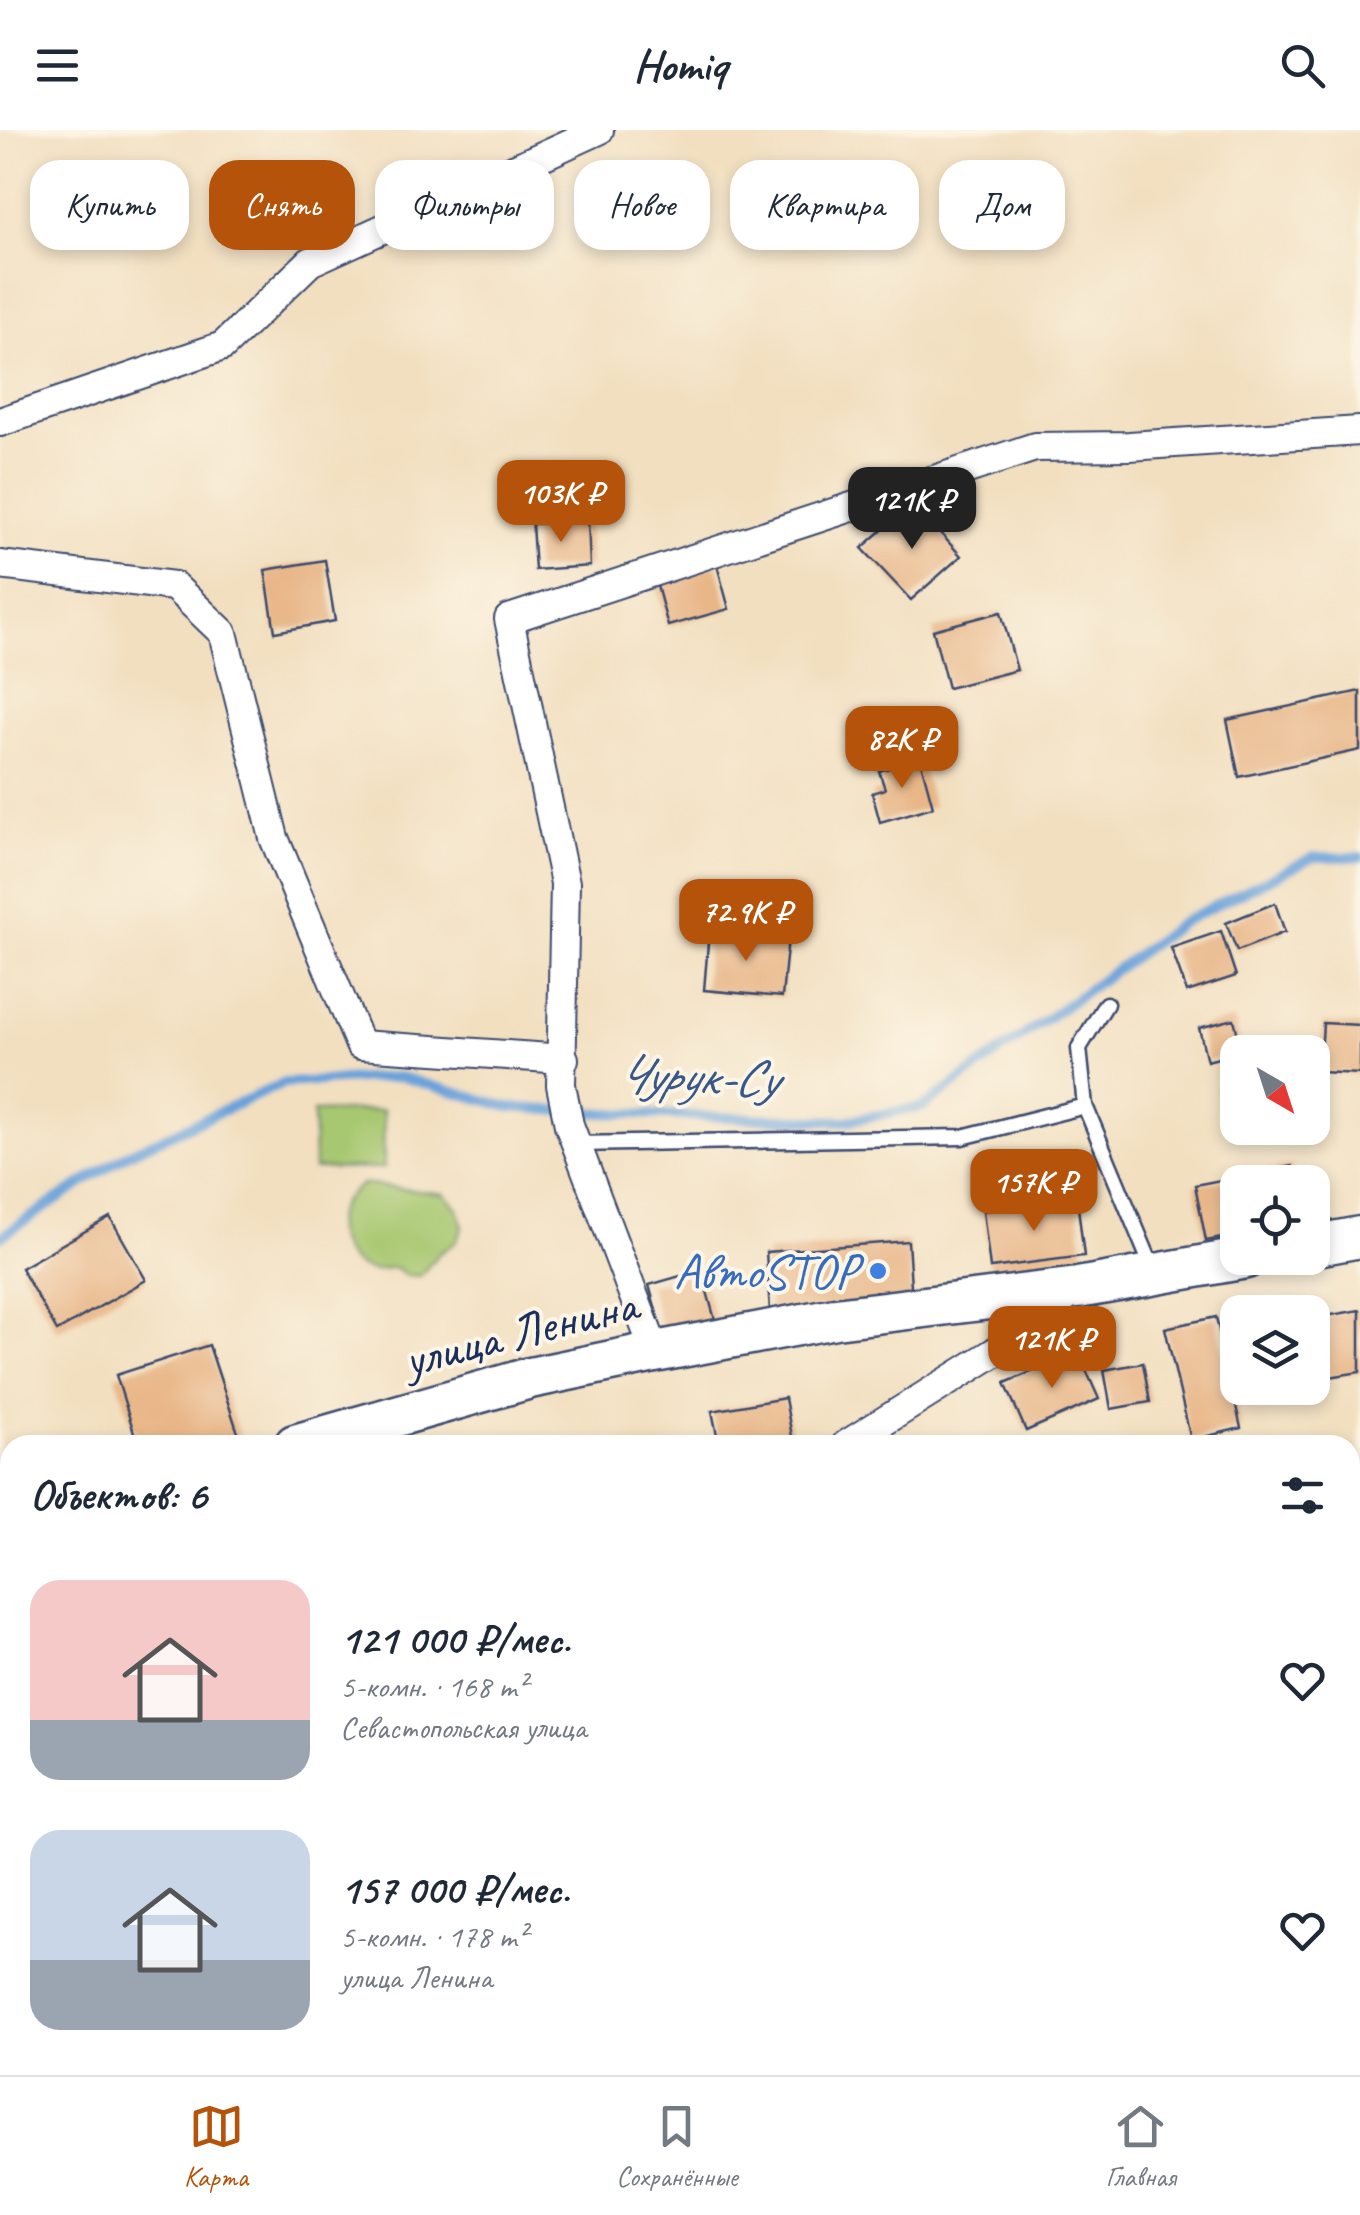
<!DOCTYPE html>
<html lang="ru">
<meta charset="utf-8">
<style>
body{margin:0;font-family:Caveat,sans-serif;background:#f6f6f7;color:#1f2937;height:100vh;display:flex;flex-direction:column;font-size:38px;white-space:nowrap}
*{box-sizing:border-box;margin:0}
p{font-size:32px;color:#747a83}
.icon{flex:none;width:55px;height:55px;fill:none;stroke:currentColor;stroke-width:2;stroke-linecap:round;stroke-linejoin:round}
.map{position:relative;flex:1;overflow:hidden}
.side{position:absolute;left:0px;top:1305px;width:1360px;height:640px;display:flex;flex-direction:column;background:#fff;border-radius:30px 30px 0 0;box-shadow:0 5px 15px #0003}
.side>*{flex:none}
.hud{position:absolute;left:30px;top:30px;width:1300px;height:90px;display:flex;gap:20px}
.needle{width:65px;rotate:141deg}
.controls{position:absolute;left:1220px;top:905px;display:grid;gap:20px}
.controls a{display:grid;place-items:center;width:110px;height:110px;border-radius:20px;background:#fff;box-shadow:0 5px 15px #0003;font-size:50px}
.price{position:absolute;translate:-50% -85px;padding:0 22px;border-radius:20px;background:#b45309;color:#fff;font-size:32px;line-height:65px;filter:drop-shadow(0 2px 5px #0008)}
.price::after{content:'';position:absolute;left:50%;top:60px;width:30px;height:22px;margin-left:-15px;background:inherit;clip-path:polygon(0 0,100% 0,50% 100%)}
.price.on{background:#222;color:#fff}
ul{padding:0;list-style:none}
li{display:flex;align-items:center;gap:30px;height:250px;padding:0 30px}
li span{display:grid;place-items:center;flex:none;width:280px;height:200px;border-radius:30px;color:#555}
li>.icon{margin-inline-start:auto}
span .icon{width:120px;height:120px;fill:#fffc;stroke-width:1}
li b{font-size:42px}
h2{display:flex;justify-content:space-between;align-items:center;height:120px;padding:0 30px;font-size:42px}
.chip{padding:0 35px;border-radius:30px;background:#fff;box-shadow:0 5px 15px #0003;font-size:35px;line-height:90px}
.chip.on{background:#b45309;color:#fff}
header{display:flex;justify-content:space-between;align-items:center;height:130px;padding:0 30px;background:#fff;font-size:45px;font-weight:800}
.tabs{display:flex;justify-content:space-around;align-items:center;height:140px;border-top:2px solid #e0e1e3;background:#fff;font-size:28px;color:#747a83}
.tabs a{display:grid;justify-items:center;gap:5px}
.tabs .on{color:#b45309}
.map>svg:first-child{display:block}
.green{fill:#a7c770;stroke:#617b67;stroke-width:2.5}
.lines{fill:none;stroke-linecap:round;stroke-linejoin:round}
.stream{stroke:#6ba3da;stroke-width:10}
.building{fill:#e8b687}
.lane-casing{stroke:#3b496d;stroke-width:19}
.street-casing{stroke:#3b496d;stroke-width:32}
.secondary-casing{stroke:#3b496d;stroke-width:45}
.lane{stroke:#fff;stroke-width:14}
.street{stroke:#fff;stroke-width:28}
.secondary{stroke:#fff;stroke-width:40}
.shop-dot{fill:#3f7fe0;stroke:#fcf5e5;stroke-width:4}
.labels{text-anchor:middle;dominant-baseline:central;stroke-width:8;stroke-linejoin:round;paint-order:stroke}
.shop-label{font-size:50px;fill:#366cbe;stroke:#fcf5e5;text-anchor:end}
.street-label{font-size:50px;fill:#1b2f5e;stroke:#fcf5e5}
.water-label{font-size:52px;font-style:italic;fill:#375889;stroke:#fcf5e5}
</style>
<header><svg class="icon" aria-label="menu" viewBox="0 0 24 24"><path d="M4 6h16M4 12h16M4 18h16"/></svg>Homiq<svg class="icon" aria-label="search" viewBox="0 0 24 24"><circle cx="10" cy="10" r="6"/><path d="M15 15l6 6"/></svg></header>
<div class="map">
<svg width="1360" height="1945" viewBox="0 0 1360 1945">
<rect width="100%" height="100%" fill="#fcf5e5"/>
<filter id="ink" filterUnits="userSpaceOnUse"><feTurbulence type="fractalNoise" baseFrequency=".01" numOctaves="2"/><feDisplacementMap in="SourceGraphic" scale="20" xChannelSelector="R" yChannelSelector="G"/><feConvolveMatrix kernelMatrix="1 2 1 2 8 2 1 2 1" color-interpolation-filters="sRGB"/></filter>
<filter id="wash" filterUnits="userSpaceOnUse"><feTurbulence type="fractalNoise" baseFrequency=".0048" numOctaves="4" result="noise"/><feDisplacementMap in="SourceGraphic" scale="40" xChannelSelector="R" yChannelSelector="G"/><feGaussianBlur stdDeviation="2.25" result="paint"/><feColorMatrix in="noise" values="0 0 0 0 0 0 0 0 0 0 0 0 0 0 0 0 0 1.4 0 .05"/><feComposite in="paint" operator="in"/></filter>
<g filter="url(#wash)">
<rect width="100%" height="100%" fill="#f2dfc0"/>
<!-- green -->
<g class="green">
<polygon points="383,980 384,1038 314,1039 313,982"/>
<path d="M362,1054l82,10 14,15 5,18 -7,15 -18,12 -18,22 -14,-1 -12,-8c-7,1 -17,4 -23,3 -24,-4 -40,-33 -34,-55 3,-14 14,-22 25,-31z"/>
</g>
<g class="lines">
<!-- stream -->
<polyline class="stream" points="0,1107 129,1023 284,953 400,947 509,977 574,982 845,991 923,977 1184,791 1313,727 1360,727"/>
</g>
<g id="blocks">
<!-- building -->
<g class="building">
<polygon points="913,373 961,426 911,470 862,418"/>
<polygon points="588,391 590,436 535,440 532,394"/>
<polygon points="325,430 335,491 275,502 265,440"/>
<polygon points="717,435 729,479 668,496 656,452"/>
<polygon points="1001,482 1017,540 948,558 933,500"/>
<polygon points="1360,561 1360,620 1239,647 1227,590"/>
<polygon points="920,629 933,677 880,692 872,663 885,659 879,641"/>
<polygon points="1275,773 1285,802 1237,821 1226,793"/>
<polygon points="709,801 788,808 782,867 704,860"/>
<polygon points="1221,801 1236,846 1187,862 1171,818"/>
<polygon points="1234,889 1242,922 1207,931 1199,898"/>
<polygon points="1323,893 1360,895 1360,944 1320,942"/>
<polygon points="1292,1036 1295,1052 1238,1052 1238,1105 1206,1111 1195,1055"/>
<polygon points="1077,1069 1084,1126 990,1138 983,1081"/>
<polygon points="110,1087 146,1150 57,1201 21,1138"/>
<polygon points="908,1111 912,1171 770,1182 766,1122"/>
<polygon points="701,1140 715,1190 663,1205 649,1155"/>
<polygon points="1360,1180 1360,1242 1329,1247 1320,1187"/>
<polygon points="1216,1187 1241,1298 1191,1310 1165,1198"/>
<polygon points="209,1215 239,1306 212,1315 138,1315 116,1245"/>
<polygon points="1078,1222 1099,1269 1026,1301 1005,1253"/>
<polygon points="1143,1233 1150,1272 1111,1279 1104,1240"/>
<polygon points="785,1268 793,1312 719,1315 712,1281"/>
<polygon points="10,1654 10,1703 0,1706 0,1657"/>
</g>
</g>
</g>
<g filter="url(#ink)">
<use href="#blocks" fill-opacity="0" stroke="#3b496d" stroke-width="2.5"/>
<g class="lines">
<!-- lane casing -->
<g class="lane-casing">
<g id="lane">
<polyline points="1106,874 1079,918 1085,976 1152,1137 1149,1143"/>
<polyline points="575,1014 962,1007 1085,976"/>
</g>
</g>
<!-- street casing -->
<g class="street-casing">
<g id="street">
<polyline points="0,292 223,216 310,132 599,0"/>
<polyline points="0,435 174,456 223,503 274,708 360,915 564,929"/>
<polyline points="655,1222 569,995 561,955 565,753 509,489 1035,317 1129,316 1360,301"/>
<polyline points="846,1315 995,1222 1077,1159"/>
</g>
</g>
<!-- secondary casing -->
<g class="secondary-casing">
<g id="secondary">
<polyline points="1312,1116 1360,1107"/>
<polyline points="295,1315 530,1248 655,1222 835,1188 1078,1158 1246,1128"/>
<polyline points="0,1408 10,1404"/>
</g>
</g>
<!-- lane -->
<use href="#lane" class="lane"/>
<!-- street -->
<use href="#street" class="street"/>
<!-- secondary -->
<use href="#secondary" class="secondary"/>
</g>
</g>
<!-- markers -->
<circle class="shop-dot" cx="878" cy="1141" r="10"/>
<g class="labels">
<!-- shop labels -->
<g class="shop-label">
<text x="858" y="1141">АвтоSTOP</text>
</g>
<!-- street labels -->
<g class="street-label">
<text transform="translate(520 1202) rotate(-14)">улица Ленина</text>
</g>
<!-- water labels -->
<g class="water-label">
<text transform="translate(697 946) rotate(2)">Чурук-Су</text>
</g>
</g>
</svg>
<div class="controls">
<a><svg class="needle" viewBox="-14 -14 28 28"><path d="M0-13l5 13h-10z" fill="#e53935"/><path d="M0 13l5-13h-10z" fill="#747a83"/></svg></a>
<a><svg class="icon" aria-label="locate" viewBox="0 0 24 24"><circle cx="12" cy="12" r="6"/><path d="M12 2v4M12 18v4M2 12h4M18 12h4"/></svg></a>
<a><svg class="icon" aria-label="layers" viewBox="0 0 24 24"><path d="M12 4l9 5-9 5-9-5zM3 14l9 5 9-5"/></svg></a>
</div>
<b class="price" style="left:561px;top:415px">103K ₽</b>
<b class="price on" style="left:912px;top:422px">121K ₽</b>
<b class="price" style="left:902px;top:661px">82K ₽</b>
<b class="price" style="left:746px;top:834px">72.9K ₽</b>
<b class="price" style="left:1034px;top:1104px">157K ₽</b>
<b class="price" style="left:1052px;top:1261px">121K ₽</b>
<div class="hud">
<a class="chip">Купить</a>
<a class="chip on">Снять</a>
<a class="chip">Фильтры</a>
<a class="chip">Новое</a>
<a class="chip">Квартира</a>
<a class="chip">Дом</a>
</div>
<section class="side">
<h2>Объектов: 6<svg class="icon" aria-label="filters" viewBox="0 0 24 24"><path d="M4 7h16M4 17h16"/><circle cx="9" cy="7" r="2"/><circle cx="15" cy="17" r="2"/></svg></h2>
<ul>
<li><span style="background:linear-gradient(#f6c9c9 70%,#9aa5b1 0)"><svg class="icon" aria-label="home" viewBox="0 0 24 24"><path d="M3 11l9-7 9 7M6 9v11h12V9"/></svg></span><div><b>121 000 ₽/мес.</b><p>5-комн. · 168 m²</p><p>Севастопольская улица</p></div><svg class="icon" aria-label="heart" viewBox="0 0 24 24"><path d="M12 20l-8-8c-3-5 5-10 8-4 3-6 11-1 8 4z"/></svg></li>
<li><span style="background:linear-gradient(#c9d6e8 65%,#9aa5b1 0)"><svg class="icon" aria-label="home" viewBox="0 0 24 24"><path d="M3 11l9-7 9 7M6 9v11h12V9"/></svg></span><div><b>157 000 ₽/мес.</b><p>5-комн. · 178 m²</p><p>улица Ленина</p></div><svg class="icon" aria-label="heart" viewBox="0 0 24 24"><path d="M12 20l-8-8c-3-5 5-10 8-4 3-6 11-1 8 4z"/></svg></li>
</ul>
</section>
</div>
<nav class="tabs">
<a class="on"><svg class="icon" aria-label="map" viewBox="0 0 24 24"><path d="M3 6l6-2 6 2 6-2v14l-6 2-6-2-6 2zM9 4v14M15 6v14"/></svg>Карта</a>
<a><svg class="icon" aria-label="saved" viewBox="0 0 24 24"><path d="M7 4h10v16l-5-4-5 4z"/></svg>Сохранённые</a>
<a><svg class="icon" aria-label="home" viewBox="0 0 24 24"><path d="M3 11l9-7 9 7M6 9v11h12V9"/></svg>Главная</a>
</nav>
